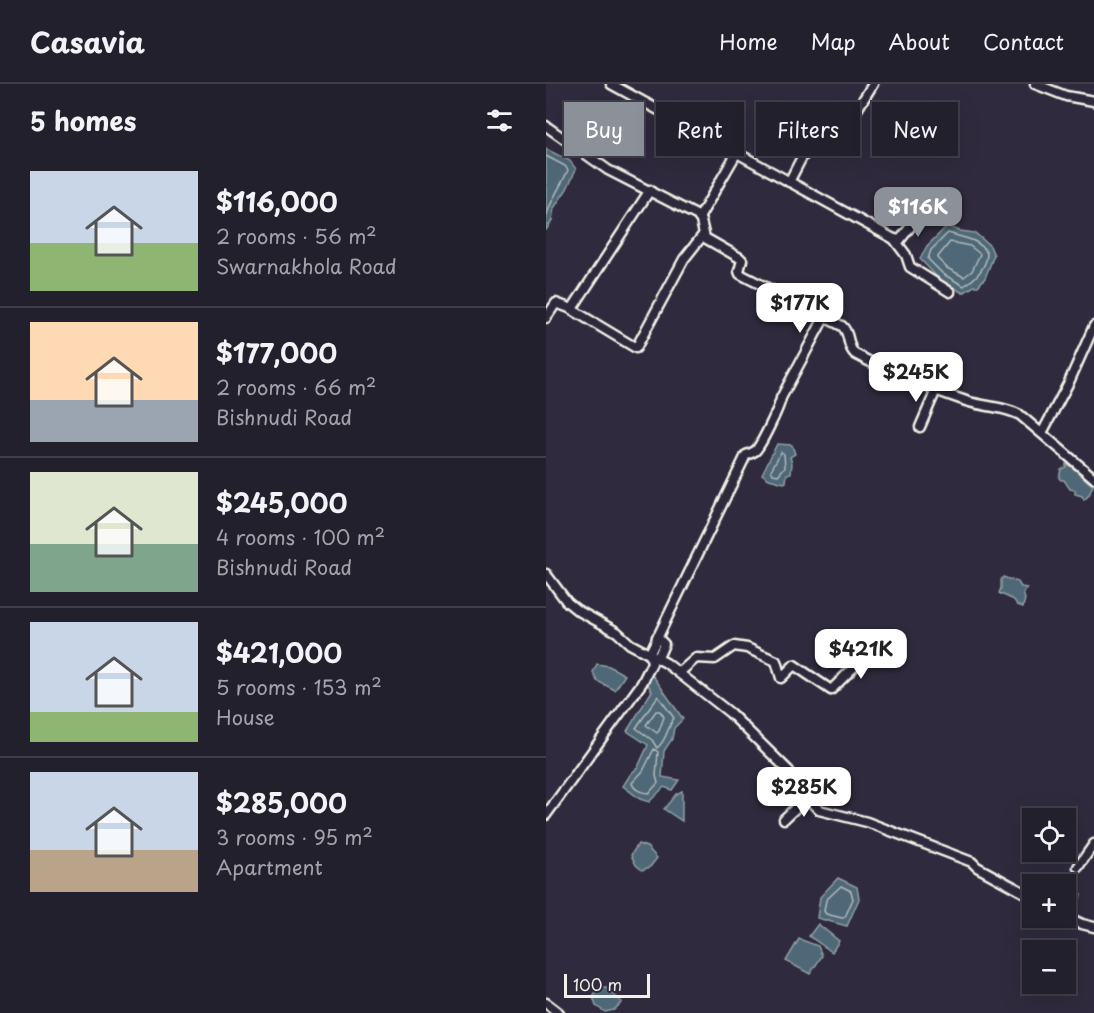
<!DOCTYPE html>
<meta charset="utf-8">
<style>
body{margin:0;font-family:"Playpen Sans",sans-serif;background:#2f2d3a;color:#f1f3f6;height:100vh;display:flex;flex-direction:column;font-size:22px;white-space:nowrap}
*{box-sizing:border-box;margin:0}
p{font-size:20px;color:#a3a3aa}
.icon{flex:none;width:33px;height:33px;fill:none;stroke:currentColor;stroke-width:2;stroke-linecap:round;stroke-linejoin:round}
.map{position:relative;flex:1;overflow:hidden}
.side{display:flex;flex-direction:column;background:#23202e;width:546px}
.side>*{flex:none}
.top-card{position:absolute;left:18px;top:18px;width:440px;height:54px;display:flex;gap:12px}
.buttons{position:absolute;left:476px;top:724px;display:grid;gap:12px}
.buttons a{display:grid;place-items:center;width:54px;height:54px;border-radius:0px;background:#23202e;box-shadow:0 6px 24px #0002,0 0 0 2px #403e4a;font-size:30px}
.scale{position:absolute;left:18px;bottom:15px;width:86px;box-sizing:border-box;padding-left:6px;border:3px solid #f4f1e8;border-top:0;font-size:16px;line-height:21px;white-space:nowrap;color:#f4f1e8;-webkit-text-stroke:4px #2f2a3d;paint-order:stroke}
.price{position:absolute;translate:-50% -51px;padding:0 14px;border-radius:12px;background:#fff;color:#222;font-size:20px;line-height:39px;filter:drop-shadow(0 2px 3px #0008)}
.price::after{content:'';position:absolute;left:50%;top:36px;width:18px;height:14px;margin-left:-9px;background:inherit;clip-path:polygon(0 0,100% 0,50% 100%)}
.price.current{background:#8c9099;color:#fff}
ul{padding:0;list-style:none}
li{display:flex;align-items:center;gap:18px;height:150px;padding:0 30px}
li+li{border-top:2px solid #403e4a}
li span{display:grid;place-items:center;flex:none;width:168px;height:120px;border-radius:0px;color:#555}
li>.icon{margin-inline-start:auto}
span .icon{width:72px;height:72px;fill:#fffc;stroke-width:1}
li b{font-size:26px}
h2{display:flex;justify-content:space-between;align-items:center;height:72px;padding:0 30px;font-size:26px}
.chip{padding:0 21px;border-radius:0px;background:#23202e;box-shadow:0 6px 24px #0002,0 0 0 2px #403e4a;font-size:21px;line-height:54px}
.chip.current{background:#8c9099;color:#fff}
header{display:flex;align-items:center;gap:36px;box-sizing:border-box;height:84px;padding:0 30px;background:#23202e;border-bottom:2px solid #403e4a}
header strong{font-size:28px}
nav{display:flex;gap:33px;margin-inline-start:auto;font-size:21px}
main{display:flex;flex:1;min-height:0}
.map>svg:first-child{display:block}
.green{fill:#61695c;stroke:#aaada2;stroke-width:1.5}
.water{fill:#4f6877;stroke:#919fa4;stroke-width:1.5}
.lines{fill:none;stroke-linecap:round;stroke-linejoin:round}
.shore{stroke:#b2babb;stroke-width:1.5}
.minor-casing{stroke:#f4f1e8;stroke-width:13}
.minor{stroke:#2f2a3d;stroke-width:8}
</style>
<header>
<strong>Casavia</strong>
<nav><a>Home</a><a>Map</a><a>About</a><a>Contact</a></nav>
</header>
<main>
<section class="side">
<h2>5 homes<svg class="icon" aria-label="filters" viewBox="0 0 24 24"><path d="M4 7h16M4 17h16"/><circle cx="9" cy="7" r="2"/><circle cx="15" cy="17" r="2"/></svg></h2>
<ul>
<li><span style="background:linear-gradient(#c9d6e8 60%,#8fb573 0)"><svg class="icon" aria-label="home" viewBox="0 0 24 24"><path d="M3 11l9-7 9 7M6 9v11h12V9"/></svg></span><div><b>$116,000</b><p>2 rooms · 56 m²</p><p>Swarnakhola Road</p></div></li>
<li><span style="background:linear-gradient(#ffd9b3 65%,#9aa5b1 0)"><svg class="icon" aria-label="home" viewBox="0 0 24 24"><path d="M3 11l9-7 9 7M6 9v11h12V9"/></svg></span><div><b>$177,000</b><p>2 rooms · 66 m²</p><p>Bishnudi Road</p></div></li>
<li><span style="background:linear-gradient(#dfe7d0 60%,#7fa58c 0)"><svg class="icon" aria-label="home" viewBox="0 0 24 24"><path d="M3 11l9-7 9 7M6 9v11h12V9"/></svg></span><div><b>$245,000</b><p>4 rooms · 100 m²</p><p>Bishnudi Road</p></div></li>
<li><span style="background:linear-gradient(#c9d6e8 75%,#8fb573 0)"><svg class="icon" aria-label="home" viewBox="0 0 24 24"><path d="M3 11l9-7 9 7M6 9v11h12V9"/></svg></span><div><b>$421,000</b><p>5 rooms · 153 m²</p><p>House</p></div></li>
<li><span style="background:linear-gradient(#c9d6e8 65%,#b9a48a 0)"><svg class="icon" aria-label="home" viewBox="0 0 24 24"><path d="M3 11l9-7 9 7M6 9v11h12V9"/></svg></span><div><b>$285,000</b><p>3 rooms · 95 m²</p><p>Apartment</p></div></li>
</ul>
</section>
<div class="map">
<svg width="548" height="929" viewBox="0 0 548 929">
<rect width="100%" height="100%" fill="#2f2a3d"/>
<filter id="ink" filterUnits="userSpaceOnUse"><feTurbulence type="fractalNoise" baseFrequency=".0167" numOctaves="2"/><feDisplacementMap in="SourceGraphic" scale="12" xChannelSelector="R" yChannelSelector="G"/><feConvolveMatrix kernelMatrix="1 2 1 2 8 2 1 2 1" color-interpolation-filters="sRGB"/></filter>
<g filter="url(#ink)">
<!-- green -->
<polygon class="green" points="521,805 535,811 526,833 519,830"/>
<!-- water -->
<g class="water">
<polygon points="0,65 24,77 30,85 21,105 8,124 6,137 0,146"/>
<polygon points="401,142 414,147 429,149 444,162 448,171 439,194 432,202 428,202 417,209 393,195 374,175 381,162"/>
<polygon points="231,360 246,361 249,370 244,373 246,379 245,389 241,390 240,398 238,399 223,395 216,390"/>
<path d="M520,380c13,5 16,14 27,21l-4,10 -5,5 -2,-4 -7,-2v-4l-5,-1 -6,-9h-3l-2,-2 2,-9 5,-2z"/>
<polygon points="457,493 472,498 475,503 481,504 477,509 479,515 477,523 471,521 468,516 453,509 455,504 455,496"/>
<polygon points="51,580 63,582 79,591 69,606 51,597 47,588"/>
<polygon points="104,591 108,593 137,635 128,644 126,655 118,667 116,693 133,696 126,706 118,703 103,718 94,715 77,702 84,691 92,683 102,661 81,647 106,607 101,599"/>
<polygon points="136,707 136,737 118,725 130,710"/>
<polygon points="92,760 101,763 111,774 104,783 96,786 90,781 85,771"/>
<polygon points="292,794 311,803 313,815 301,842 271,834 274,813"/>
<polygon points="272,840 293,857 286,868 263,852"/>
<polygon points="253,855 272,862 276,872 264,890 240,877"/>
<polygon points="54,903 60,904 76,918 68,926 59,928 50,922 47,913"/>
</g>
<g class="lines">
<!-- shore -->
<g class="shore">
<path d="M0,72l19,10 3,4c-7,17 -19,31 -22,49"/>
<path d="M402,149c15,5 30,5 39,20 0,15 -11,25 -23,33l-21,-12 -15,-15 3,-9z"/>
<polygon points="404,158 424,162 434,170 426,187 418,193 401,184 391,174"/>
<polygon points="235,368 238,370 239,383 232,391 227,390 225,386"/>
<path d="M112,612l16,22c-7,10 -7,22 -17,30l-5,-8 -16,-12z"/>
<polygon points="110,627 114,627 118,633 113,647 111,649 100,641"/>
<path d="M108,665l4,3 -2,24 2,7 -9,10c-7,0 -15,-3 -17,-10l11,-12z"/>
<polygon points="295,802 305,807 307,815 299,833 296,834 280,830 278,827 280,816"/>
</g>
<!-- minor casing -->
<g class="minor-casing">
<g id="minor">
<polyline points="65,0 348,155 360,171 364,183 404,208"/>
<polyline points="489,0 520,12 548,17"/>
<path d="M0,42l62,44 90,46 3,5 4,17 35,20 2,2 -3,11 1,3 102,52c9,8 4,20 13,28 35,19 73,34 111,47 18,6 37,5 54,14l74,63"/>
<polyline points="243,98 255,75 286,30 302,40 327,0"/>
<polyline points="153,134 190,70"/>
<polyline points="348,155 354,156 383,119"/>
<polyline points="25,225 90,264 138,175 157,151 150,160"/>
<polyline points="0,234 10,219 26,225 104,106"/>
<polyline points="374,343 390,306"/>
<polyline points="496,349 523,298 548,242"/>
<polyline points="0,490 21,518 31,526 71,548 84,560 120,579 184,629 243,687 256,709 273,726 321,738 426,778 431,783 486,813"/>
<polyline points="111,553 118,560 112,574"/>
<polyline points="133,589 150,574 169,575 188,562 201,564 230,577 235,594 248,581 285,606 325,566"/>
<path d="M0,731l96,-132 10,-20 -2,-10 96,-198c3,-1 6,-2 9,-4 6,-5 25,-45 26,-53l43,-80"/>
<polyline points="238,735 260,714"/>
<polyline points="532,783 548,760"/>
<polyline points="519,832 536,840 548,843"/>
<polyline points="0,919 13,929"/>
</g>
</g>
<!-- minor -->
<use href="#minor" class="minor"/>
</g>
</g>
</svg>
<div class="buttons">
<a><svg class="icon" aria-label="locate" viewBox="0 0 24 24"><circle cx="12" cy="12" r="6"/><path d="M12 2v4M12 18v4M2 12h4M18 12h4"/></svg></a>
<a>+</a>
<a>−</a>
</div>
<div class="scale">100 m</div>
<b class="price current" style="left:372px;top:154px">$116K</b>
<b class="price" style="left:254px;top:250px">$177K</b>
<b class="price" style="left:370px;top:319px">$245K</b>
<b class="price" style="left:315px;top:596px">$421K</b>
<b class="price" style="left:258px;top:734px">$285K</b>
<div class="top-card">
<a class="chip current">Buy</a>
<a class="chip">Rent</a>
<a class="chip">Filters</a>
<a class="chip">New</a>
</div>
</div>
</main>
